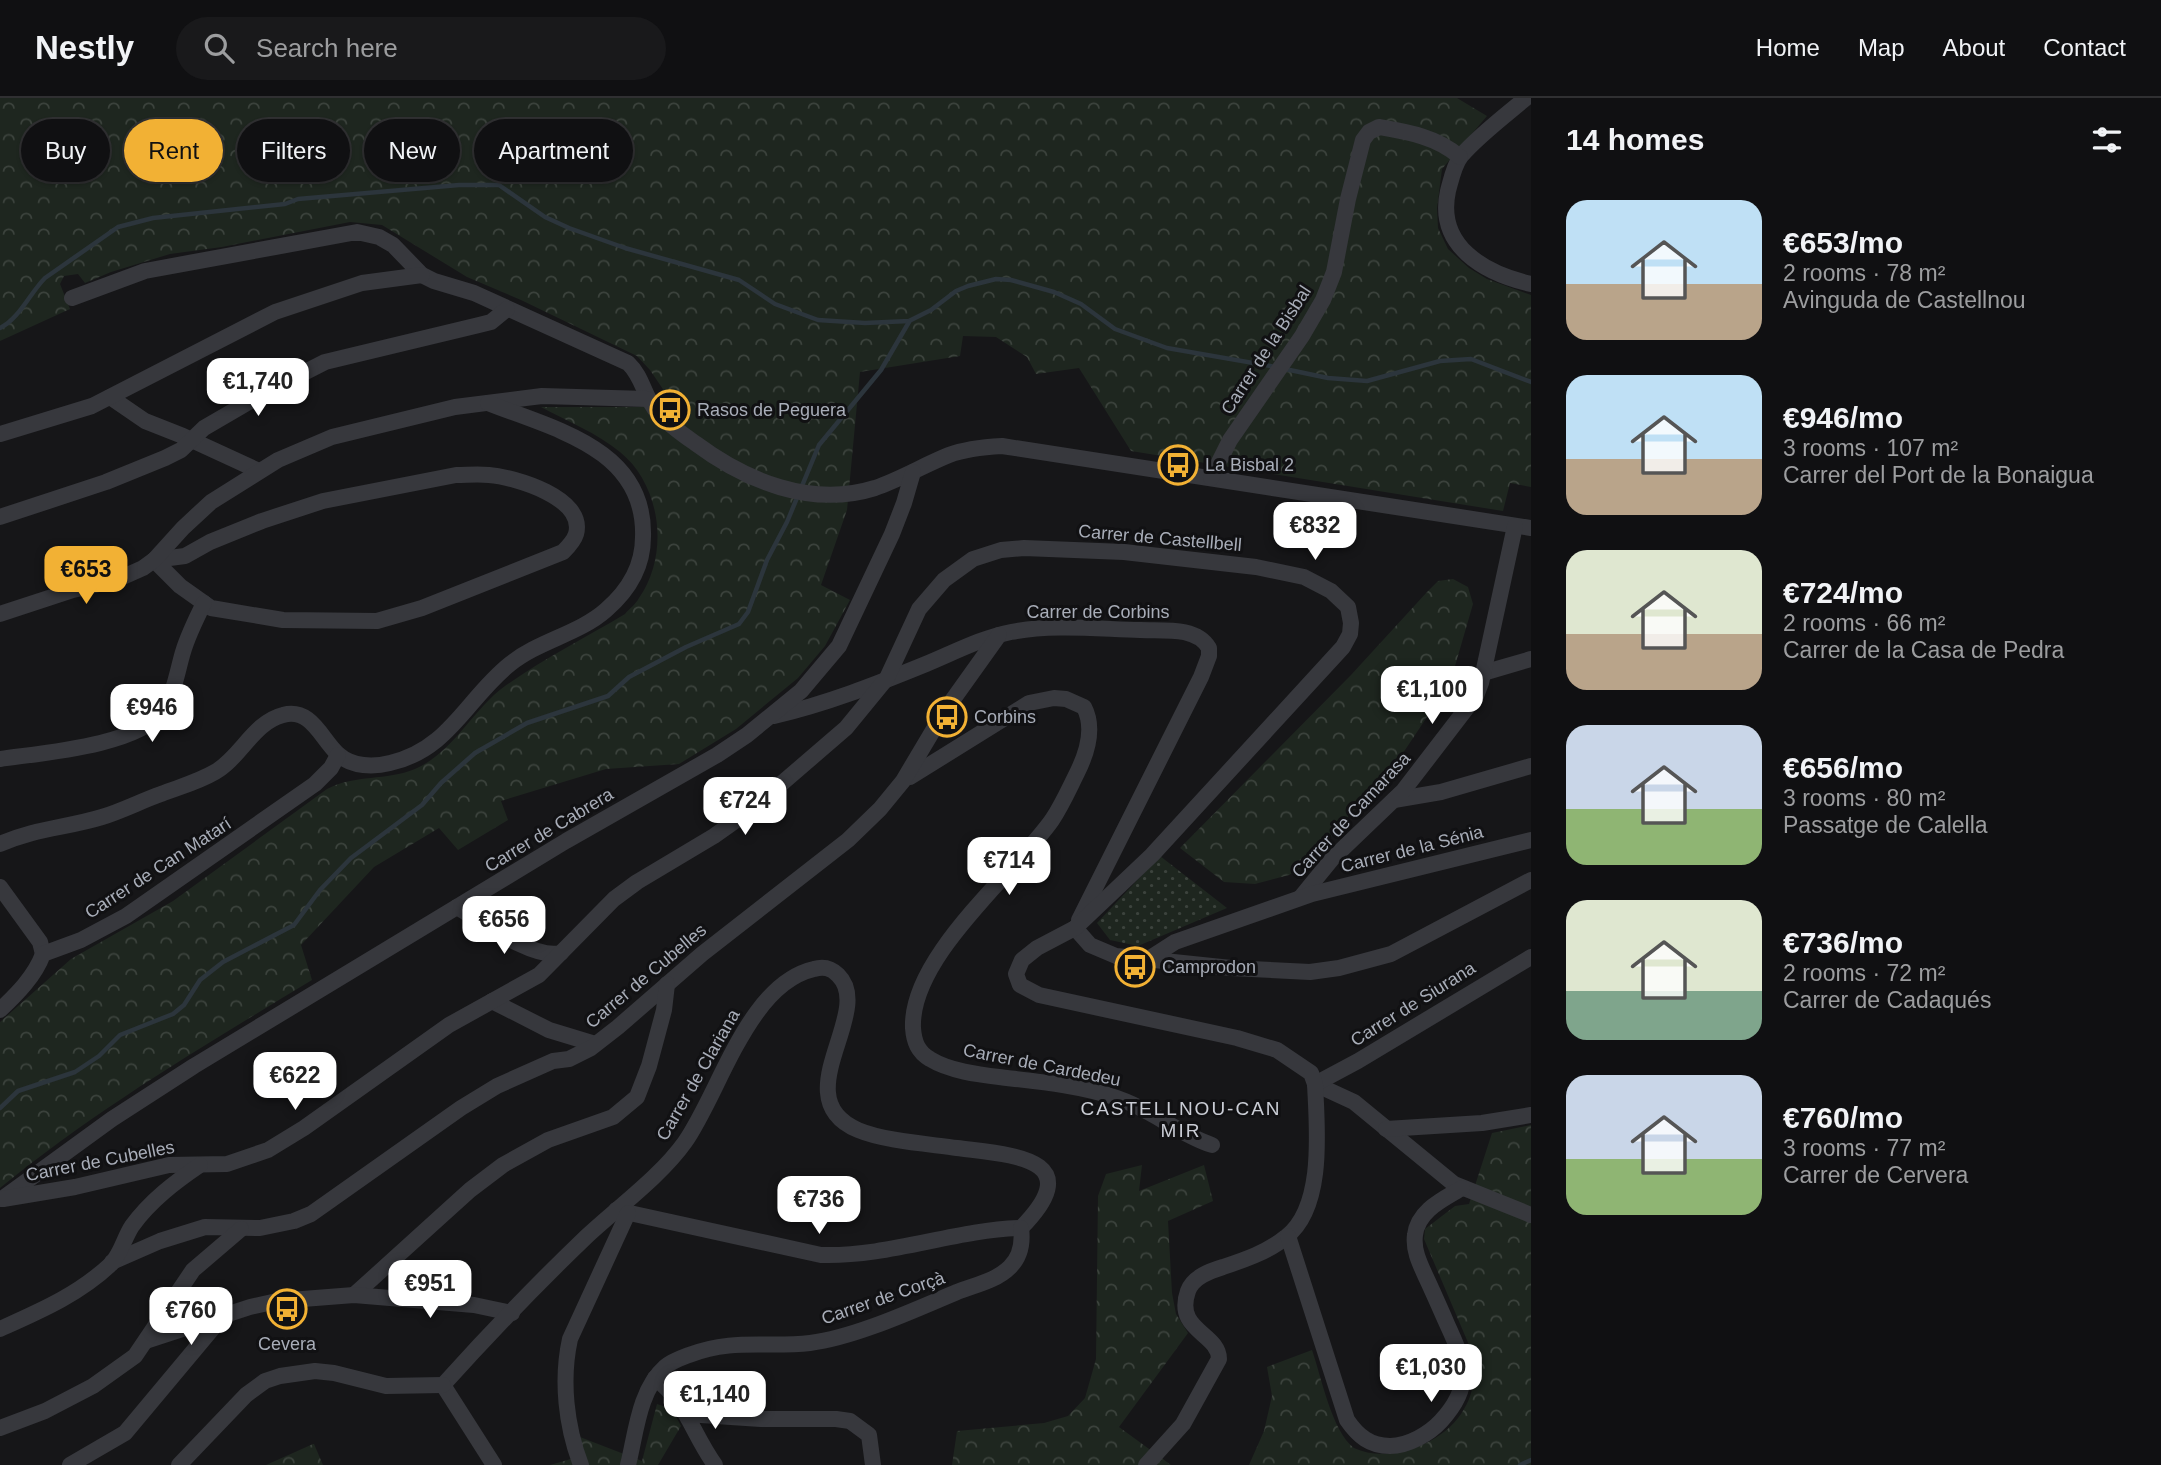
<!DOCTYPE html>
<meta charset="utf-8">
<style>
body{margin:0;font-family:Arial,sans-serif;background:#19191b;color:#f1f3f6;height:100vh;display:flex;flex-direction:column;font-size:26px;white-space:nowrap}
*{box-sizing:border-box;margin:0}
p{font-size:23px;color:#9c9d9f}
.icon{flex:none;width:38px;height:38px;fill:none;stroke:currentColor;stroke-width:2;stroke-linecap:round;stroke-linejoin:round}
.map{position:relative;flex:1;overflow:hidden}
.details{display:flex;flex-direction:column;background:#101012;width:630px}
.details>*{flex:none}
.guide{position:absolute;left:21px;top:21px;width:665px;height:63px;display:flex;gap:14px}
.price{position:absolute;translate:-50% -60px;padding:0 16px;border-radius:14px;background:#fff;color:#222;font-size:23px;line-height:46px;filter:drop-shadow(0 2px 4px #0008)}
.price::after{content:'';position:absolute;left:50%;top:42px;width:21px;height:16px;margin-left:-10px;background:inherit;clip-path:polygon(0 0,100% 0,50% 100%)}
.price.active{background:#f2b134;color:#111}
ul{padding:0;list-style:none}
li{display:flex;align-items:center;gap:21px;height:175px;padding:0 35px}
li span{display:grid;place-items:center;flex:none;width:196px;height:140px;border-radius:21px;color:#555}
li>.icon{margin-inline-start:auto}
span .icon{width:84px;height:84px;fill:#fffc;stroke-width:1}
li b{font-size:30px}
h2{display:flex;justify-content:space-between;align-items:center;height:84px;padding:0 35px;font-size:30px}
.tag{padding:0 24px;border-radius:32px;background:#101012;box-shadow:0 2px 5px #0004,0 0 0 2px #303032;font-size:24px;line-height:63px}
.tag.active{background:#f2b134;color:#111}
header{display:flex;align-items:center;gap:42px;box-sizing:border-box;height:98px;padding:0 35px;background:#101012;border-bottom:2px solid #303032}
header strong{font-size:33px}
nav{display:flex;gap:38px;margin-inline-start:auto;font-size:24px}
.search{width:490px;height:63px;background:#19191b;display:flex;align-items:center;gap:18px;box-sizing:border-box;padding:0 24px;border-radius:38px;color:#9c9d9f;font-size:26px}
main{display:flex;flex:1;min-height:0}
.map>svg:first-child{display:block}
.forest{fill:url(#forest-crowns)}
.park{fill:url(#park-dots)}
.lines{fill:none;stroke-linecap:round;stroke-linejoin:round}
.stream{stroke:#2c353c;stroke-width:4.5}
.minor{stroke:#37383d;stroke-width:16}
.labels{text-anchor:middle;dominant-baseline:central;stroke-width:6;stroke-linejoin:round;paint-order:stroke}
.street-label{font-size:18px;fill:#a8adb8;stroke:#111113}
.poi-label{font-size:18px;fill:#a8adb8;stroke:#111113;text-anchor:start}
.neighbourhood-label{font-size:19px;letter-spacing:2px;fill:#c9ccd4;stroke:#111113}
</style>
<header>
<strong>Nestly</strong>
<div class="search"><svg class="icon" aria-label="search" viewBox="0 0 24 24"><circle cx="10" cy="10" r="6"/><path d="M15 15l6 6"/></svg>Search here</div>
<nav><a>Home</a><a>Map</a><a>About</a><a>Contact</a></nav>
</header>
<main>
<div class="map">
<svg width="1531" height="1367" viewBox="0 0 1531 1367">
<defs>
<pattern id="forest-crowns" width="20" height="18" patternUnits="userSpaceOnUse" patternTransform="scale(1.75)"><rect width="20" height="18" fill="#1e261f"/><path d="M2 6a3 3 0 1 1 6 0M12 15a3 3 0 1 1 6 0" fill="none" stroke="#3c433d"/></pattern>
<pattern id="park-dots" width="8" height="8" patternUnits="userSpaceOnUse" patternTransform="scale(1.75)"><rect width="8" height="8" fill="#1e261f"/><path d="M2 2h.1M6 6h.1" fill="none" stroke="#3c433d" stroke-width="1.8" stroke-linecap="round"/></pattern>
</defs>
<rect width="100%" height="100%" fill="#161618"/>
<!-- forest -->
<g class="forest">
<path d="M0,0h1457l30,18 -45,53 -5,39 1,20 10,21 21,19 18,11 44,16v192l-21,-4 -7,28 -372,-60 -52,-83 -43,6 -9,-17 -31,-20 -33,-1 -3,20 -100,16 -13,138 -26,75 29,15 -25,46 -27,32 -62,51 -57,35 -73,5 -105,32 7,19 -50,30 -19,-22 -65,39 -73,78 11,35c-107,65 -214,128 -312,208v-166l71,-63 102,-58 154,-112c29,-15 59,-8 88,-20 39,-17 57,-59 90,-83 38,-27 80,-48 120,-72 4,-5 11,-10 14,-16 31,-44 22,-113 -19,-146 -23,-19 -53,-31 -79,-45h134l-25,-37 -13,-14 -116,-56 -54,-23 -85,-52 -32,-3 -128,25 -52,7 -59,18 -26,11 -7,-9 -14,2 -4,8 10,25 -70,32z"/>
<polygon points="1453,481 1468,489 1473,506 1455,568 1455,577 1403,655 1313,760 1301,770 1289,777 1255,786 1224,784 1180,750 1351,577 1427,494 1438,483"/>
<path d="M1531,1027v340h-282l15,-34 8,-35 -5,-29 45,-17c9,26 20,82 42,98 35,17 92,-5 110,-39 11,-18 11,-36 8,-57l-48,-113 1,-10 30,-23 14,-2 23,-71z"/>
<polygon points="1142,1067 1139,1093 1204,1067 1213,1103 1168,1123 1172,1195 1176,1216 1188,1235 1119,1329 1171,1367 952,1367 957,1333 1044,1325 1068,1318 1085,1300 1096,1261 1098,1098 1106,1076"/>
<polygon points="657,1306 672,1311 681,1328 658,1367 550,1367 585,1357 580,1339 642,1363"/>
<polygon points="314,1346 323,1367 266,1367 313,1346"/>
</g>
<!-- park -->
<polygon class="park" points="1160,758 1227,810 1138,848 1110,842 1097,825"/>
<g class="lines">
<!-- stream -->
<g class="stream">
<path d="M0,230c19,-9 30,-35 45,-50l73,-51 35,-9 132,-14 13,-5 161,-14h40l46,32 24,11 56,20 114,32 36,24 43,16 47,3 44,-2 22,-11 25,-19 12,-5 28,-7 15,1 43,12 27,12 34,25 52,19 109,19"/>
<polyline points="1285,271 1328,280 1367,283 1440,263 1471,261 1531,284"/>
<polyline points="0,1010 18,993 75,974 99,958 120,937 173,916 184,907 200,882 223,864 294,827 320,792 351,760 422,707 441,685 475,655 527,625 608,598 629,579 686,549 739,526 748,514 767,462 787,424 819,347 881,272 909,224"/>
<polyline points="1520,1367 1531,1362"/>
</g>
<!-- minor -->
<g class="minor">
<path d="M1526,0c-20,17 -48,38 -65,58 -7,9 -10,24 -13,35 -12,55 36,82 83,93"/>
<path d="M72,200l73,-27 212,-39 22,5 14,8 29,30 12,6 40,12 154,70c15,14 16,34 29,49 11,12 25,22 38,31 51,38 116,65 180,45 26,-9 49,-23 74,-33 16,-6 35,-8 53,-9l529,82"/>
<polyline points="110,299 145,323 183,338 259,373"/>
<polyline points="0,336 92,308 275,214 362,185 422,177"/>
<path d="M456,377c11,0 22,-1 33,0 26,2 97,23 87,59 -2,7 -8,13 -13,18l-141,56 -45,13 -94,-1 -72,-12 -31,-22 -26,-26 31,-4 25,-14 52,-21 61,-20z"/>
<path d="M1211,380l19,-38 72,-104 21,-36 11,-28 14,-73 15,-59 6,-8 10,-5c29,5 59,10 81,30"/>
<polyline points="0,419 106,384 165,360 181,352 204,330 264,295 325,264 479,227 491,224 507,211"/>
<polyline points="0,516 73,492 116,482 143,470 154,462 183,430 211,404 278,362 332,339 455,309 542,298 647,301"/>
<polyline points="1483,575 1531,561"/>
<path d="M774,618c52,-12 103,-32 152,-52 29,-12 55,-26 85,-32 42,-8 87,-3 129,-2 22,1 56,-4 69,18v8l-8,21 -122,243"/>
<path d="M0,661c40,-6 136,-13 161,-46 13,-17 16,-41 22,-61 5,-17 13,-33 21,-49"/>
<path d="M910,679l119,-74 25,-5 12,1 18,8c11,21 3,46 -7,66 -8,16 -15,32 -25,47 -39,55 -142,137 -139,208 1,14 5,24 17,31 21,13 53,16 77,19 36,4 75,8 110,20 34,11 61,36 95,47"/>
<polyline points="1394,702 1441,694 1531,668"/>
<path d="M0,746c36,-16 66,-16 102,-27 20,-6 39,-16 59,-23 18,-7 37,-12 54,-22 25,-14 39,-50 68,-57 29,-8 39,26 56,40 13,12 35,12 51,8 59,-13 77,-65 120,-99 28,-23 69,-30 96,-54 22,-19 37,-44 37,-73 3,-88 -89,-108 -155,-134"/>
<polyline points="0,789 40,844 43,856"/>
<polyline points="1301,799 1332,761 1403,693 1476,598 1481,585 1515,428"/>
<path d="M457,809c24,14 76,53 104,46"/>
<polyline points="1075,830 1090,847 1116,858 1231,870 1310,874 1339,870 1391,856 1531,782"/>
<polyline points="1147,862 1175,844 1312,796 1531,742"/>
<polyline points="492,903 549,932 595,946"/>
<path d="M0,912c17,-16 35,-34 43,-56l38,-14 45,-24 189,-132 16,-16 7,-13"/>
<polyline points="1315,986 1354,1004 1454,1086 1531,1117"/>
<polyline points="1315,986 1358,963 1531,859"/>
<polyline points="1386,1031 1482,1025 1531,1017"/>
<polyline points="2,1101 112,1021 194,968 566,743 717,657 747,637 801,593 839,548 892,436 904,405 913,374"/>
<path d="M3,1101l72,-12 94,-22 58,-1 41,-14 36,-22 145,-103 90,-50 75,-76 23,-17 77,-46 38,-27 94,-81 41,-50 32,-69 25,-29 29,-21 28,-9 23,-2 100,4 132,15 48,10 27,14 17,16 3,16 -1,11 -7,13 -191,208 -77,73 -38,20 -15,12 -6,14 4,11 19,10 198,43 40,12 34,23 4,11c2,44 10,123 -29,153 -18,15 -42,23 -63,30 -13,4 -30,10 -35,24 -14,40 31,42 31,68l-36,65 -37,41"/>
<path d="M616,1112l205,45c68,2 133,-25 200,-27"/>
<path d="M1288,1138l59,184c11,16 23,26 43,26 18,0 39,-12 51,-25 33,-36 24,-58 6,-97 -7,-16 -14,-32 -22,-49 -6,-13 -12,-26 -10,-40 3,-25 29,-36 47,-47"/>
<polyline points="112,1164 160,1143 205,1129 260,1130 294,1123 311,1116 461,1010 497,988 553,963 569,961 591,950 618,929 702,856 848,742 880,711 903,683 944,614 999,537"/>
<polyline points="354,1197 470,1092 503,1067 548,1042 613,1019 637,999 649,968 664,912 667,886"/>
<path d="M0,1231c40,-18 78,-34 111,-65 10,-10 13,-26 21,-38 18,-25 43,-44 68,-61"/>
<polyline points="146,1243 250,1209 277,1203 354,1197 474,1207 512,1215"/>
<path d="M655,1280c32,25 37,55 60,87"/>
<path d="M443,1287c46,-51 94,-101 143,-148 31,-29 75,-61 99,-95 35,-50 63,-158 129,-173 10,-3 17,-1 24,6 38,37 -55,123 20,155 26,11 71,14 99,18 52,7 134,9 64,80"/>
<polyline points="443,1287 494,1367"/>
<polyline points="686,1316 761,1321 836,1321 850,1323 869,1337 873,1367"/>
<polyline points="0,1330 45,1313 93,1288 135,1258 193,1172 241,1131"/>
<polyline points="70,1367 125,1335 222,1219"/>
<polyline points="179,1367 246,1297 265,1283 280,1278 315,1273 334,1275 386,1288 443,1287"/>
<path d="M581,1367c-15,-39 -20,-85 -11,-126l58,-126"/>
<path d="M628,1367c8,-32 11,-75 37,-98 7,-6 16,-9 24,-12 44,-17 77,-7 121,-12 46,-6 104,-33 147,-51 18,-7 39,-11 53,-25 11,-11 13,-24 11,-39"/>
</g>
</g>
<!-- icons -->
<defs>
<g id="bus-ring" transform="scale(2.0125)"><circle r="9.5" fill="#111113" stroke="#f2b134" stroke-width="1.5"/><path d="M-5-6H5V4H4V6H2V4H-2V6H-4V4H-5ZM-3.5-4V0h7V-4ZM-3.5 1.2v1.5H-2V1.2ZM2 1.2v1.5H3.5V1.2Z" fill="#f2b134"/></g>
</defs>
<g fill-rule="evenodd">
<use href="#bus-ring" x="670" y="312"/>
<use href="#bus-ring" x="1178" y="367"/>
<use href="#bus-ring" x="947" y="619"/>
<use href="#bus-ring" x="1135" y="869"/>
<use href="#bus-ring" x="287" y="1211"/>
</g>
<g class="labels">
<!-- street labels -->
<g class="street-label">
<text transform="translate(1266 252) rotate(-57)">Carrer de la Bisbal</text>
<text transform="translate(1160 440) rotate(5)">Carrer de Castellbell</text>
<text x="1098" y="514">Carrer de Corbins</text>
<text transform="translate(1351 717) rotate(-47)">Carrer de Camarasa</text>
<text transform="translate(549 732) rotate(-31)">Carrer de Cabrera</text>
<text transform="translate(1412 751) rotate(-14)">Carrer de la Sénia</text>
<text transform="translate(158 770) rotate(-33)">Carrer de Can Matarí</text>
<text transform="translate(646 878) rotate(-40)">Carrer de Cubelles</text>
<text transform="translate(1413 906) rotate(-32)">Carrer de Siurana</text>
<text transform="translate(1042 967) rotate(11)">Carrer de Cardedeu</text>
<text transform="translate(698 977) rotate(-60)">Carrer de Clariana</text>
<text transform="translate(100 1063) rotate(-11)">Carrer de Cubelles</text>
<text transform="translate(883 1200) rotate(-19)">Carrer de Corçà</text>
</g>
<!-- poi labels -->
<g class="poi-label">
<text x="697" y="312">Rasos de Peguera</text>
<text x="1205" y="367">La Bisbal 2</text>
<text x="974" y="619">Corbins</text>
<text x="1162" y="869">Camprodon</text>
<text x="287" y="1246" text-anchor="middle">Cevera</text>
</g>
<!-- neighbourhood labels -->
<g class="neighbourhood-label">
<text x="1181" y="1010">CASTELLNOU-CAN<tspan x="1181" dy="22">MIR</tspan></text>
</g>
</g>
</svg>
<b class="price" style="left:258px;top:320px">€1,740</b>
<b class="price" style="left:1315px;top:464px">€832</b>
<b class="price active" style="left:86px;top:508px">€653</b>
<b class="price" style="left:1432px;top:628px">€1,100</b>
<b class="price" style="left:152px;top:646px">€946</b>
<b class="price" style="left:745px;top:739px">€724</b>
<b class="price" style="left:1009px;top:799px">€714</b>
<b class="price" style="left:504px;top:858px">€656</b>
<b class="price" style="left:295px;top:1014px">€622</b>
<b class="price" style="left:819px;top:1138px">€736</b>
<b class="price" style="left:430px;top:1222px">€951</b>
<b class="price" style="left:191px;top:1249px">€760</b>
<b class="price" style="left:1431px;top:1306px">€1,030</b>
<b class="price" style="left:715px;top:1333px">€1,140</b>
<div class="guide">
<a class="tag">Buy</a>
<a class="tag active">Rent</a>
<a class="tag">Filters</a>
<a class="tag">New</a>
<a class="tag">Apartment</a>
</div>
</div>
<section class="details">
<h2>14 homes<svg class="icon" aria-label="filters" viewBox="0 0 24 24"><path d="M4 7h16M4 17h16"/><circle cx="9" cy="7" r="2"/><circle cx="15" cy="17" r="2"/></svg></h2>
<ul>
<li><span style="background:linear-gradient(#bfe0f5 60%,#b9a48a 0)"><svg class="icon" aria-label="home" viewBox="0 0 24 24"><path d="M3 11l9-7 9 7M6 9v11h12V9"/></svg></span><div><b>€653/mo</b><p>2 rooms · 78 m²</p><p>Avinguda de Castellnou</p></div></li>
<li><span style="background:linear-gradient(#bfe0f5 60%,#b9a48a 0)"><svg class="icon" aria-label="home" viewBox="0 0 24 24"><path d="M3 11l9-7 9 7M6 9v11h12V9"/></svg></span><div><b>€946/mo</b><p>3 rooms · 107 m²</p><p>Carrer del Port de la Bonaigua</p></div></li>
<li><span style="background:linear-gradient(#dfe7d0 60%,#b9a48a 0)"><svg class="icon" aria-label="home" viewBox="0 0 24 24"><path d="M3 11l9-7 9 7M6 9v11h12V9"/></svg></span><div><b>€724/mo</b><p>2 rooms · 66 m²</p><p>Carrer de la Casa de Pedra</p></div></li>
<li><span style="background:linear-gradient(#c9d6e8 60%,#8fb573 0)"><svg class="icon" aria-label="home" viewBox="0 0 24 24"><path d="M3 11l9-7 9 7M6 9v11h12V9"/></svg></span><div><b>€656/mo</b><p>3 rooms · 80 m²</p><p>Passatge de Calella</p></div></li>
<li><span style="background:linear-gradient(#dfe7d0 65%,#7fa58c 0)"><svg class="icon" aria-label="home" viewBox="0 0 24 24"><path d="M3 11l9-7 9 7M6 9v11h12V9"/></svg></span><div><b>€736/mo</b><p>2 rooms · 72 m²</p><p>Carrer de Cadaqués</p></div></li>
<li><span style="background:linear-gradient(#c9d6e8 60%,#8fb573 0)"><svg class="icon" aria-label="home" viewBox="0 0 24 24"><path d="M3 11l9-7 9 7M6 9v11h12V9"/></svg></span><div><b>€760/mo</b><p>3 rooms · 77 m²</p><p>Carrer de Cervera</p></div></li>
</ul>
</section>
</main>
